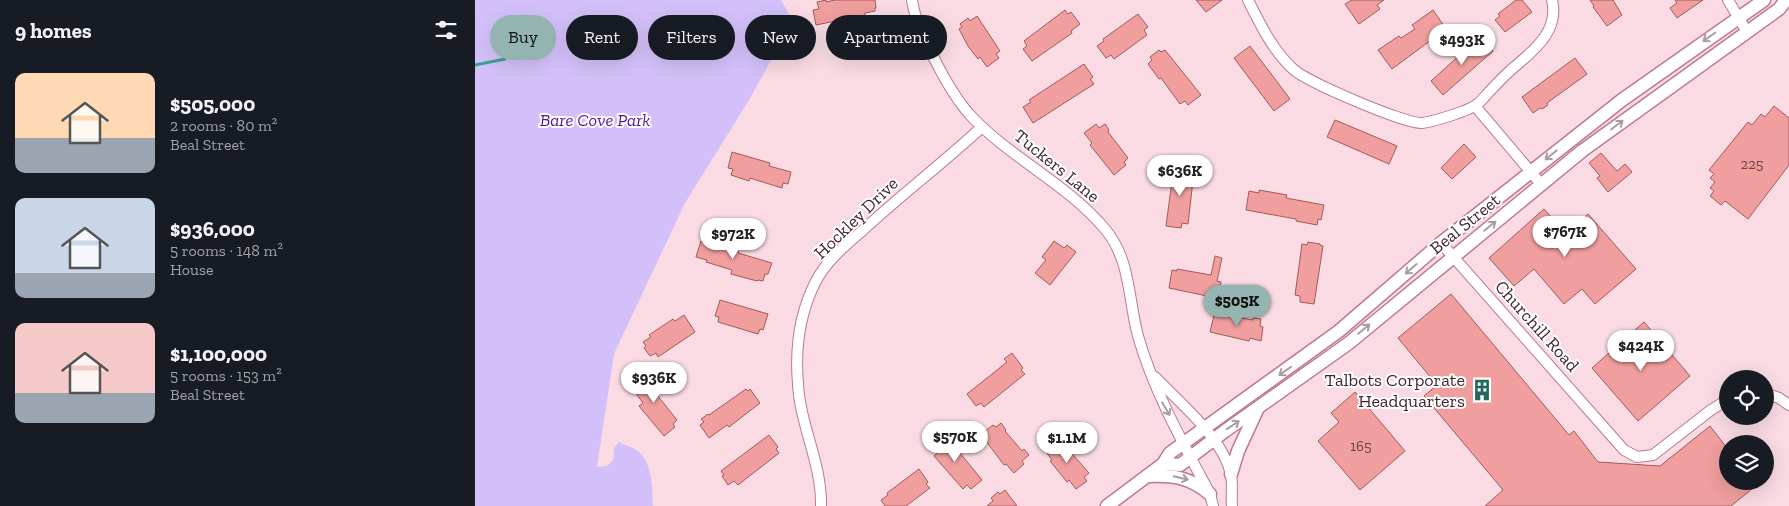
<!DOCTYPE html>
<meta charset="utf-8">
<style>
body{margin:0;font-family:"Zilla Slab",serif;background:#20242c;color:#f1f3f6;height:100vh;display:flex;flex-direction:column;font-size:19px;white-space:nowrap}
*{box-sizing:border-box;margin:0}
p{font-size:16px;color:#9ea1a6}
.icon{flex:none;width:28px;height:28px;fill:none;stroke:currentColor;stroke-width:2;stroke-linecap:round;stroke-linejoin:round}
.map{position:relative;flex:1;overflow:hidden}
.drawer{display:flex;flex-direction:column;background:#171b24;width:475px}
.drawer>*{flex:none}
.hud{position:absolute;left:15px;top:15px;width:475px;height:45px;display:flex;gap:10px}
.tools{position:absolute;left:1244px;top:370px;display:grid;gap:10px}
.tools a{display:grid;place-items:center;width:55px;height:55px;border-radius:50%;background:#171b24;box-shadow:0 5px 20px #0002;font-size:25px}
.price{position:absolute;translate:-50% -42px;padding:0 11px;border-radius:18px;background:#fff;color:#222;font-size:16px;line-height:32px;filter:drop-shadow(0 1px 2px #0008)}
.price::after{content:'';position:absolute;left:50%;top:30px;width:15px;height:11px;margin-left:-8px;background:inherit;clip-path:polygon(0 0,100% 0,50% 100%)}
.price.on{background:#93b4b1;color:#111}
ul{padding:0;list-style:none}
li{display:flex;align-items:center;gap:15px;height:125px;padding:0 15px}
li span{display:grid;place-items:center;flex:none;width:140px;height:100px;border-radius:10px;color:#555}
li>.icon{margin-inline-start:auto}
span .icon{width:60px;height:60px;fill:#fffc;stroke-width:1}
li b{font-size:21px}
h2{display:flex;justify-content:space-between;align-items:center;height:60px;padding:0 15px;font-size:21px}
.chip{padding:0 18px;border-radius:22px;background:#171b24;box-shadow:0 5px 20px #0002;font-size:18px;line-height:45px}
.chip.on{background:#93b4b1;color:#111}
main{display:flex;flex:1;min-height:0}
.map>svg:first-child{display:block}
.green{fill:#d3c0fa}
.lines{fill:none;stroke-linecap:round;stroke-linejoin:round}
.stream{stroke:#3ca391;stroke-width:3}
.building{fill:#f09e9e;stroke:#a15b5c}
.minor-casing{stroke:#bf798f;stroke-width:12}
.tertiary-casing{stroke:#bf798f;stroke-width:15}
.minor{stroke:#fff;stroke-width:10}
.tertiary{stroke:#fff;stroke-width:12}
.oneway{stroke:#aa9ca0}
.labels{text-anchor:middle;dominant-baseline:central;stroke-width:4;stroke-linejoin:round;paint-order:stroke}
.number-label{font-size:15px;fill:#6d4249}
.park-label{font-size:18px;font-style:italic;fill:#58139b;stroke:#fff}
.street-label{font-size:18px;fill:#41242d;stroke:#fff}
.poi-label{font-size:18px;fill:#41242d;stroke:#fff;text-anchor:end}
</style>
<main>
<section class="drawer">
<h2>9 homes<svg class="icon" aria-label="filters" viewBox="0 0 24 24"><path d="M4 7h16M4 17h16"/><circle cx="9" cy="7" r="2"/><circle cx="15" cy="17" r="2"/></svg></h2>
<ul>
<li><span style="background:linear-gradient(#ffd9b3 65%,#9aa5b1 0)"><svg class="icon" aria-label="home" viewBox="0 0 24 24"><path d="M3 11l9-7 9 7M6 9v11h12V9"/></svg></span><div><b>$505,000</b><p>2 rooms · 80 m²</p><p>Beal Street</p></div></li>
<li><span style="background:linear-gradient(#c9d6e8 75%,#9aa5b1 0)"><svg class="icon" aria-label="home" viewBox="0 0 24 24"><path d="M3 11l9-7 9 7M6 9v11h12V9"/></svg></span><div><b>$936,000</b><p>5 rooms · 148 m²</p><p>House</p></div></li>
<li><span style="background:linear-gradient(#f6c9c9 70%,#9aa5b1 0)"><svg class="icon" aria-label="home" viewBox="0 0 24 24"><path d="M3 11l9-7 9 7M6 9v11h12V9"/></svg></span><div><b>$1,100,000</b><p>5 rooms · 153 m²</p><p>Beal Street</p></div></li>
</ul>
</section>
<div class="map">
<svg width="1314" height="506" viewBox="0 0 1314 506">
<rect width="100%" height="100%" fill="#fadbe3"/>
<!-- green -->
<path class="green" d="M0,0h306l12,21 -44,79 -64,103 -71,151 -17,113 10,-1 6,-6 1,-12 5,-6c6,3 16,6 21,11 13,13 12,36 13,53h-178z"/>
<g class="lines">
<!-- stream -->
<polyline class="stream" points="0,65 30,59 27,25"/>
</g>
<!-- building -->
<g class="building">
<polygon points="351,0 351,2 360,0 400,0 401,8 400,8 400,11 390,13 390,15 341,25 338,10 344,9 342,2"/>
<polygon points="721,0 747,0 731,12"/>
<polygon points="877,0 909,0 902,5 905,9 884,24 870,4"/>
<polygon points="1041,0 1047,0 1057,12 1030,32 1020,20 1025,16 1023,14"/>
<polygon points="1115,0 1138,0 1147,15 1132,26 1118,7 1119,6"/>
<polygon points="1200,0 1228,0 1202,18 1195,8 1202,3"/>
<polygon points="590,10 593,14 596,12 605,24 596,31 597,33 557,61 548,49 552,46 549,41"/>
<polygon points="958,10 971,29 917,69 903,50 924,36 926,38 940,29 937,25"/>
<polygon points="663,14 673,27 669,30 672,35 639,59 636,55 631,58 622,46 629,41 628,39"/>
<polygon points="502,16 525,51 521,54 524,58 512,67 505,57 503,59 493,46 484,29 487,27 485,24 493,18 495,21"/>
<polygon points="1006,36 1018,51 968,95 956,81"/>
<polygon points="775,46 815,99 799,111 759,58"/>
<polygon points="684,50 686,52 690,50 726,95 713,105 710,101 705,104 686,78 684,79 673,64 677,60 675,57"/>
<polygon points="1100,58 1112,74 1072,103 1073,105 1067,109 1065,108 1058,113 1047,97"/>
<polygon points="609,64 618,77 615,79 619,84 558,123 548,107 556,102 554,100"/>
<polygon points="1299,106 1314,118 1314,165 1273,219 1250,201 1246,205 1235,196 1239,191 1235,188 1240,182 1235,178 1239,174 1234,170 1273,122 1277,125 1286,114 1290,117"/>
<polygon points="860,120 922,146 914,164 852,137"/>
<polygon points="621,124 624,128 630,124 634,130 633,132 653,158 649,162 651,165 639,175 615,145 617,143 609,133"/>
<polygon points="989,144 1001,157 977,179 966,168"/>
<polygon points="257,152 295,163 294,166 316,172 313,184 308,183 307,188 275,178 274,181 256,175 258,169 253,168"/>
<polygon points="1126,153 1142,171 1150,164 1157,172 1133,192 1122,178 1125,176 1114,163"/>
<polygon points="699,166 714,167 714,172 719,172 713,224 707,223 706,228 691,226"/>
<polygon points="784,190 812,195 811,198 849,205 846,220 843,219 842,225 821,221 821,219 771,210 774,191 784,193"/>
<polygon points="1069,209 1090,233 1113,214 1161,269 1120,304 1107,289 1089,304 1059,269 1039,286 1014,258"/>
<polygon points="232,236 240,239 239,241 264,248 263,253 297,263 293,274 290,274 288,281 283,280 282,281 256,274 257,270 231,262 232,260 221,257 226,241 230,243"/>
<polygon points="579,241 589,248 592,245 601,252 575,285 560,273 571,260 567,257"/>
<polygon points="833,242 845,244 845,245 848,246 839,304 825,302 825,296 820,295 827,244 832,245"/>
<polygon points="740,256 747,258 742,281 746,282 744,295 733,293 732,296 694,288 697,270 702,271 702,269 736,275"/>
<polygon points="976,294 1094,435 1099,431 1123,462 1185,466 1235,426 1252,448 1252,481 1287,481 1256,506 1010,506 1028,490 949,396 962,385 923,338"/>
<polygon points="245,300 293,314 288,330 285,329 283,334 243,322 244,317 240,316"/>
<polygon points="745,314 778,320 778,318 786,319 785,326 788,327 786,341 775,338 774,341 735,332 739,315 744,316"/>
<polygon points="209,315 220,332 183,357 181,353 175,356 169,348 171,346 168,342 176,337 174,335 198,319 200,321"/>
<polygon points="1169,322 1215,376 1163,421 1117,368"/>
<polygon points="537,353 548,368 546,370 550,374 509,407 506,403 501,406 492,394 532,362 529,359"/>
<polygon points="182,370 187,375 174,385 202,420 198,424 200,427 189,436 164,406 168,403 154,384 163,378 166,382"/>
<polygon points="271,389 273,391 275,389 285,403 254,427 252,425 234,438 225,425 229,422 226,419 233,414 234,415"/>
<polygon points="880,392 930,451 885,490 843,441 864,422 856,413"/>
<polygon points="526,423 531,430 530,431 547,451 549,449 554,455 547,461 549,464 539,473 531,464 529,465 508,437 511,435 509,432 518,425 521,427"/>
<polygon points="294,435 303,447 301,449 304,453 263,485 259,481 253,485 247,476 249,475 246,471"/>
<polygon points="471,436 507,480 496,489 492,485 488,489 459,456 462,453 455,445 465,437 467,439"/>
<polygon points="589,440 594,446 592,448 614,473 609,477 612,481 601,489 594,480 592,482 575,461 577,460 572,453 574,451 572,448 580,441 583,445"/>
<polygon points="444,469 453,482 451,484 455,488 431,506 410,506 406,500 413,495 412,493"/>
<polygon points="530,490 542,506 512,506 518,501 516,498 523,492 525,494"/>
</g>
<g class="lines">
<!-- minor casing -->
<g class="minor-casing">
<g id="minor">
<path d="M437,0c3,21 13,41 23,60 10,20 21,40 37,57 40,42 95,67 133,112 26,31 23,70 33,107 16,56 45,107 72,158l3,12"/>
<path d="M773,0c12,24 25,51 45,69 14,13 112,55 129,54 10,-1 46,-12 54,-18 5,-3 9,-9 13,-13 10,-11 19,-20 30,-29 19,-16 40,-35 33,-63"/>
<polyline points="1253,0 1272,32"/>
<polyline points="1000,106 1066,184"/>
<polyline points="966,243 1149,450 1162,457 1178,455 1236,410 1252,400"/>
<path d="M680,377c24,25 69,62 76,98 2,9 0,21 1,31"/>
<polyline points="1290,393 1304,398 1314,405"/>
<path d="M346,506c1,-42 -21,-81 -23,-122 -3,-35 2,-72 18,-103 11,-21 29,-35 46,-50 39,-36 81,-68 120,-104"/>
</g>
</g>
<!-- tertiary casing -->
<g class="tertiary-casing">
<g id="tertiary">
<polyline points="688,464 705,465 750,431 874,343 1107,151 1304,9 1311,0"/>
<polyline points="756,474 763,451 782,410"/>
<path d="M672,476c27,-1 42,1 63,18"/>
<polyline points="632,506 688,464 695,453 864,331 966,243 1147,100 1289,0"/>
</g>
</g>
<!-- minor -->
<use href="#minor" class="minor"/>
<!-- tertiary -->
<use href="#tertiary" class="tertiary"/>
</g>
<!-- one-way arrows -->
<defs><path id="oneway-shaft" d="M-6 0H5M1.5-3L5.5 0L1.5 3" fill="none" stroke-width="1.6" stroke-linecap="round" stroke-linejoin="round" transform="scale(1.25)"/></defs>
<g class="oneway">
<use href="#oneway-shaft" transform="translate(1234 37) rotate(145)"/>
<use href="#oneway-shaft" transform="translate(1142 125) rotate(-37)"/>
<use href="#oneway-shaft" transform="translate(1076 155) rotate(141)"/>
<use href="#oneway-shaft" transform="translate(1015 226) rotate(-39)"/>
<use href="#oneway-shaft" transform="translate(936 269) rotate(139)"/>
<use href="#oneway-shaft" transform="translate(889 329) rotate(-40)"/>
<use href="#oneway-shaft" transform="translate(810 371) rotate(145)"/>
<use href="#oneway-shaft" transform="translate(691 409) rotate(59)"/>
<use href="#oneway-shaft" transform="translate(758 425) rotate(-34)"/>
<use href="#oneway-shaft" transform="translate(706 478) rotate(13)"/>
</g>
<!-- icons -->
<defs>
<g id="building-bare" transform="scale(1.725)"><path d="M-4-6H4V6H1V3H-1V6H-4ZM-2.5-4.3h1.7v1.8h-1.7ZM.8-4.3h1.7v1.8H.8ZM-2.5-1h1.7V.8h-1.7ZM.8-1h1.7V.8H.8Z" fill="#21685c" stroke="#fff" stroke-width="2.5" paint-order="stroke"/></g>
</defs>
<g fill-rule="evenodd">
<use href="#building-bare" x="1007" y="390"/>
</g>
<g class="labels">
<!-- number labels -->
<g class="number-label">
<text x="1277" y="164">225</text>
<text x="886" y="446">165</text>
</g>
<!-- park labels -->
<g class="park-label">
<text x="120" y="120">Bare Cove Park</text>
</g>
<!-- street labels -->
<g class="street-label">
<text transform="translate(582 166) rotate(39)">Tuckers Lane</text>
<text transform="translate(381 218) rotate(-44)">Hockley Drive</text>
<text transform="translate(990 224) rotate(-39)">Beal Street</text>
<text transform="translate(1062 326) rotate(48)">Churchill Road</text>
</g>
<!-- poi labels -->
<g class="poi-label">
<text x="990" y="380">Talbots Corporate<tspan x="990" dy="21">Headquarters</tspan></text>
</g>
</g>
</svg>
<div class="tools">
<a><svg class="icon" aria-label="locate" viewBox="0 0 24 24"><circle cx="12" cy="12" r="6"/><path d="M12 2v4M12 18v4M2 12h4M18 12h4"/></svg></a>
<a><svg class="icon" aria-label="layers" viewBox="0 0 24 24"><path d="M12 4l9 5-9 5-9-5zM3 14l9 5 9-5"/></svg></a>
</div>
<b class="price" style="left:987px;top:66px">$493K</b>
<b class="price" style="left:705px;top:197px">$636K</b>
<b class="price" style="left:1090px;top:258px">$767K</b>
<b class="price" style="left:258px;top:260px">$972K</b>
<b class="price on" style="left:762px;top:327px">$505K</b>
<b class="price" style="left:1166px;top:372px">$424K</b>
<b class="price" style="left:179px;top:404px">$936K</b>
<b class="price" style="left:480px;top:463px">$570K</b>
<b class="price" style="left:592px;top:464px">$1.1M</b>
<div class="hud">
<a class="chip on">Buy</a>
<a class="chip">Rent</a>
<a class="chip">Filters</a>
<a class="chip">New</a>
<a class="chip">Apartment</a>
</div>
</div>
</main>
